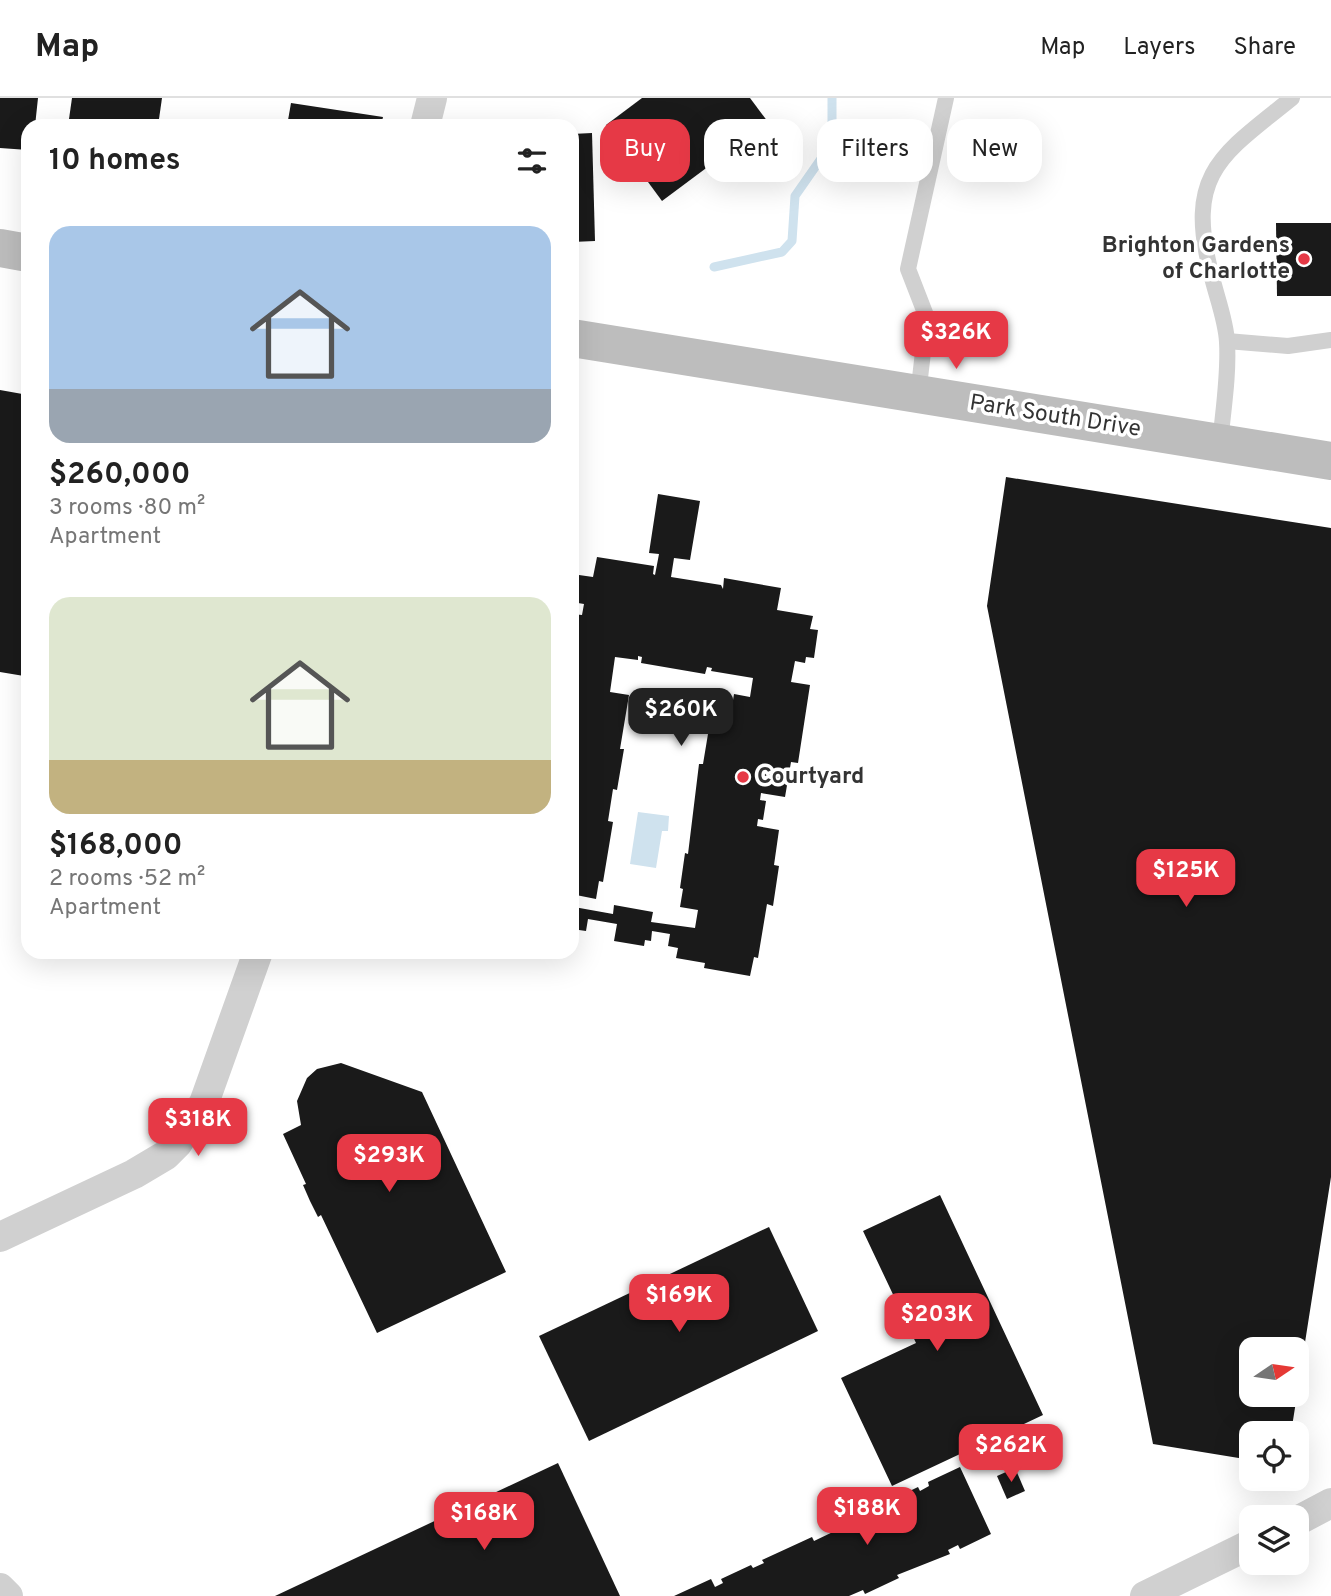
<!DOCTYPE html>
<meta charset="utf-8">
<style>
body{margin:0;font-family:Overpass,sans-serif;background:#f6f6f6;color:#222;height:100vh;display:flex;flex-direction:column;font-size:26px;white-space:nowrap}
*{box-sizing:border-box;margin:0}
p{font-size:23px;color:#767676}
.icon{flex:none;width:38px;height:38px;fill:none;stroke:currentColor;stroke-width:2;stroke-linecap:round;stroke-linejoin:round}
.map{position:relative;flex:1;overflow:hidden}
.details{position:absolute;left:21px;top:21px;width:558px;height:840px;display:flex;flex-direction:column;background:#fff;border-radius:21px;box-shadow:0 7px 28px #0002}
.details>*{flex:none}
.guide{position:absolute;left:600px;top:21px;width:625px;height:63px;display:flex;gap:14px}
.needle{width:46px;rotate:77deg}
.buttons{position:absolute;left:1239px;top:1239px;display:grid;gap:14px}
.buttons a{display:grid;place-items:center;width:70px;height:70px;border-radius:14px;background:#fff;box-shadow:0 7px 28px #0002;font-size:35px}
.price{position:absolute;translate:-50% -60px;padding:0 16px;border-radius:14px;background:#e63946;color:#fff;font-size:23px;line-height:46px;filter:drop-shadow(0 2px 4px #0008)}
.price::after{content:'';position:absolute;left:50%;top:42px;width:21px;height:16px;margin-left:-10px;background:inherit;clip-path:polygon(0 0,100% 0,50% 100%)}
.price.active{background:#222;color:#fff}
ul{padding:0;list-style:none}
li{display:grid;align-content:center;gap:14px;height:371px;padding:0 28px}
li span{display:grid;place-items:center;height:217px;border-radius:21px;color:#555}
li>.icon{margin-inline-start:auto}
span .icon{width:126px;height:126px;fill:#fffc;stroke-width:1}
li b{font-size:30px}
h2{display:flex;justify-content:space-between;align-items:center;height:84px;padding:0 28px;font-size:30px}
.tag{padding:0 24px;border-radius:21px;background:#fff;box-shadow:0 7px 28px #0002;font-size:24px;line-height:63px}
.tag.active{background:#e63946;color:#fff}
header{display:flex;align-items:center;gap:42px;box-sizing:border-box;height:98px;padding:0 35px;background:#fff;border-bottom:2px solid #e0e0e0}
header strong{font-size:33px}
nav{display:flex;gap:38px;margin-inline-start:auto;font-size:24px}
.map>svg:first-child{display:block}
.water{fill:#cfe2ee}
.lines{fill:none;stroke-linecap:round;stroke-linejoin:round}
.stream{stroke:#cfe2ee;stroke-width:9}
.building{fill:#1a1a1a;fill-rule:evenodd}
.lane{stroke:#d0d0d0;stroke-width:16}
.street{stroke:#d0d0d0;stroke-width:30}
.secondary{stroke:#bdbdbd;stroke-width:38}
.poi-dot{fill:#e63946;stroke:#fff;stroke-width:2.5}
.labels{text-anchor:middle;dominant-baseline:central;stroke-width:7;stroke-linejoin:round;paint-order:stroke}
.poi-label{font-size:23px;font-weight:bold;fill:#333;stroke:#fff;text-anchor:end}
.street-label{font-size:23px;fill:#333;stroke:#fff}
</style>
<header>
<strong>Map</strong>
<nav><a>Map</a><a>Layers</a><a>Share</a></nav>
</header>
<div class="map">
<svg width="1331" height="1498" viewBox="0 0 1331 1498">
<rect width="100%" height="100%" fill="#fff"/>
<!-- water -->
<polygon class="water" points="638,714 669,718 668,733 662,733 656,770 630,766"/>
<g class="lines">
<!-- stream -->
<polyline class="stream" points="714,169 782,154 792,143 795,98 832,45 832,0"/>
</g>
<!-- building -->
<g class="building">
<polygon points="0,0 38,0 35,28 28,28 28,52 0,50"/>
<polygon points="72,0 162,0 158,28 68,28"/>
<polygon points="642,0 750,0 768,24 662,103 606,27"/>
<polygon points="291,5 383,19 381,28 287,28"/>
<polygon points="592,35 595,143 572,144 572,36"/>
<polygon points="1276,125 1331,125 1331,198 1277,198"/>
<polygon points="0,292 28,297 28,555 24,578 0,574"/>
<polygon points="1006,379 1331,430 1331,1079 1298,1289 1297,1251 1251,1251 1251,1297 1297,1297 1291,1335 1251,1335 1251,1362 1153,1346 987,508"/>
<path d="M658,396l42,7 -10,59 -16,-2 -3,19 50,8 2,4 1,-11 57,10 -4,22 36,6 -3,13 8,1 -4,28 -8,-1 -1,6 -10,-2 -4,21 19,3 -12,78 -7,-1 -6,35 -24,-4 -1,7 6,1 -3,19 -5,-1 -1,7 22,4 -5,35 5,1 -6,40 -6,-2 -9,54 -4,-1 -4,19 -46,-8 1,-5 -29,-5 2,-10 -10,-2 2,-12 -18,-3 -1,10 -6,-1 -1,6 -30,-5 3,-17 -29,-5 -2,12 -14,-2v-315l10,1 2,-11 -12,-2v-28l21,3 4,-20 57,9 -1,8 2,1 4,-21 -10,-1zM638,558l4,1 -1,6 64,11 2,-7 5,1 -1,3 42,7 -3,19 -16,-3 -3,19 -19,-3 -9,54h-4l-11,90 -3,-1 -5,35 3,1 -3,18 18,3 -3,18 -44,-6 2,-10 -39,-7 -1,9 -39,-7 2,-12 20,4 3,-18 4,1 10,-60 -5,-1 5,-32 4,1 7,-41h-4l9,-54 -19,-3 5,-35 23,3z"/>
<polygon points="341,965 422,994 506,1174 377,1235 321,1117 318,1119 310,1103 303,1087 306,1086 283,1036 301,1027 297,1003 307,980 317,971"/>
<polygon points="940,1097 1043,1317 892,1388 841,1280 916,1245 863,1133"/>
<polygon points="769,1129 818,1233 589,1343 539,1238"/>
<polygon points="558,1365 620,1498 275,1498"/>
<polygon points="960,1369 991,1436 960,1451 958,1447 948,1452 950,1456 897,1477 899,1480 865,1496 863,1492 849,1498 674,1498 711,1481 715,1489 723,1485 721,1481 751,1467 753,1470 764,1465 762,1462 812,1439 814,1443 837,1432 835,1429 866,1414 867,1417 889,1407 887,1404 918,1389 920,1393 929,1388 928,1384"/>
<polygon points="1015,1370 1025,1393 1007,1401 997,1378"/>
</g>
<g class="lines">
<!-- lane -->
<g class="lane">
<polyline points="1227,243 1288,248 1331,242"/>
<polyline points="918,297 927,220 908,171 946,0"/>
<path d="M1220,346c3,-33 9,-69 7,-102 -1,-23 -12,-49 -17,-73 -24,-97 13,-115 82,-171"/>
</g>
<!-- street -->
<g class="street">
<polyline points="425,28 432,0"/>
<polyline points="0,1139 134,1076 166,1057 177,1046 204,1005 258,854"/>
<polyline points="1297,1423 1331,1405"/>
<polyline points="0,1490 8,1498"/>
<polyline points="1145,1498 1251,1446"/>
</g>
<!-- secondary -->
<g class="secondary">
<polyline points="0,150 28,155"/>
<polyline points="572,240 1331,363"/>
</g>
</g>
<!-- markers -->
<g class="poi-dot">
<circle cx="1304" cy="161" r="7"/>
<circle cx="743" cy="679" r="7"/>
</g>
<g class="labels">
<!-- poi labels -->
<g class="poi-label">
<text x="1290" y="148">Brighton Gardens<tspan x="1290" dy="26">of Charlotte</tspan></text>
<text x="757" y="679" text-anchor="start">Courtyard</text>
</g>
<!-- street labels -->
<g class="street-label">
<text transform="translate(1055 319) rotate(9)">Park South Drive</text>
</g>
</g>
</svg>
<div class="buttons">
<a><svg class="needle" viewBox="-14 -14 28 28"><path d="M0-13l5 13h-10z" fill="#e53935"/><path d="M0 13l5-13h-10z" fill="#767676"/></svg></a>
<a><svg class="icon" aria-label="locate" viewBox="0 0 24 24"><circle cx="12" cy="12" r="6"/><path d="M12 2v4M12 18v4M2 12h4M18 12h4"/></svg></a>
<a><svg class="icon" aria-label="layers" viewBox="0 0 24 24"><path d="M12 4l9 5-9 5-9-5zM3 14l9 5 9-5"/></svg></a>
</div>
<b class="price" style="left:956px;top:273px">$326K</b>
<b class="price active" style="left:681px;top:650px">$260K</b>
<b class="price" style="left:1186px;top:811px">$125K</b>
<b class="price" style="left:198px;top:1060px">$318K</b>
<b class="price" style="left:389px;top:1096px">$293K</b>
<b class="price" style="left:679px;top:1236px">$169K</b>
<b class="price" style="left:937px;top:1255px">$203K</b>
<b class="price" style="left:1011px;top:1386px">$262K</b>
<b class="price" style="left:867px;top:1449px">$188K</b>
<b class="price" style="left:484px;top:1454px">$168K</b>
<div class="guide">
<a class="tag active">Buy</a>
<a class="tag">Rent</a>
<a class="tag">Filters</a>
<a class="tag">New</a>
</div>
<section class="details">
<h2>10 homes<svg class="icon" aria-label="filters" viewBox="0 0 24 24"><path d="M4 7h16M4 17h16"/><circle cx="9" cy="7" r="2"/><circle cx="15" cy="17" r="2"/></svg></h2>
<ul>
<li><span style="background:linear-gradient(#a9c7e8 75%,#9aa5b1 0)"><svg class="icon" aria-label="home" viewBox="0 0 24 24"><path d="M3 11l9-7 9 7M6 9v11h12V9"/></svg></span><div><b>$260,000</b><p>3 rooms · 80 m²</p><p>Apartment</p></div></li>
<li><span style="background:linear-gradient(#dfe7d0 75%,#c2b280 0)"><svg class="icon" aria-label="home" viewBox="0 0 24 24"><path d="M3 11l9-7 9 7M6 9v11h12V9"/></svg></span><div><b>$168,000</b><p>2 rooms · 52 m²</p><p>Apartment</p></div></li>
</ul>
</section>
</div>
